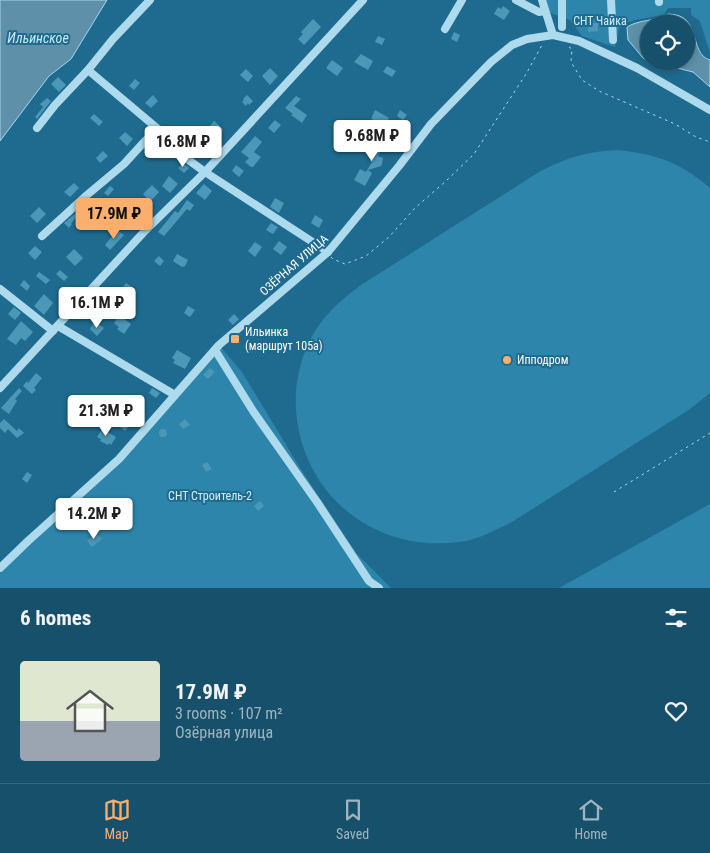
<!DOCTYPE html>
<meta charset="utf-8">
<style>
body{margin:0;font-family:"Roboto Condensed",sans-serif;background:#235a73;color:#f1f3f6;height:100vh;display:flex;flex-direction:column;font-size:19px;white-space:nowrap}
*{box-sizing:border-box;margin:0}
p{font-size:16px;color:#9eb5c1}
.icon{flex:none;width:28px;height:28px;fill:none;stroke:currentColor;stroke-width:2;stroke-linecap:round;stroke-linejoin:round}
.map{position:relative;height:588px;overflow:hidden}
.panel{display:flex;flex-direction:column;background:#16506b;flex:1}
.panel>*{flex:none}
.controls{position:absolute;left:640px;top:15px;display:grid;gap:10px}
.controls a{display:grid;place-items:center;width:55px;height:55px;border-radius:50%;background:#16506b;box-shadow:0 2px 8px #0003,0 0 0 1px #35677e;font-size:25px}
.price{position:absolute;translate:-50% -42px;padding:0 11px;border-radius:5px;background:#fff;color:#222;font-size:16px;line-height:32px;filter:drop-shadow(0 1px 2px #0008)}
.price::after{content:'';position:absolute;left:50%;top:30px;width:15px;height:11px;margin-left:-8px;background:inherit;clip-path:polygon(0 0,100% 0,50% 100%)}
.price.active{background:#fcaf6c;color:#111}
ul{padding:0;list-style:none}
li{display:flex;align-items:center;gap:15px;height:125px;padding:0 20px}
li span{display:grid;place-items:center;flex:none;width:140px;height:100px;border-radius:5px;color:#555}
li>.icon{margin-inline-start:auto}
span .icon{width:60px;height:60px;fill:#fffc;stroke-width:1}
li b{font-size:21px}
h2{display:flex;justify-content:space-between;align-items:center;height:60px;padding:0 20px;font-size:21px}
.tab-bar{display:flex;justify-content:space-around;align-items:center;height:70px;border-top:1px solid #35677e;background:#16506b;font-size:14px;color:#9eb5c1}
.tab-bar a{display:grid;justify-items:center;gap:2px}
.tab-bar .active{color:#fcaf6c}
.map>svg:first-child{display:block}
.green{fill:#2e85ab}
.water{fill:#5e91a9;stroke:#a0d8ef;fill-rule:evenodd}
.building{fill:#4a97b8}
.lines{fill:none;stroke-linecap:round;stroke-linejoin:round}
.path{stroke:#addaed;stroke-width:1;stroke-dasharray:2.5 4;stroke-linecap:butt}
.minor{stroke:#addaed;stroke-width:8}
.poi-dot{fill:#fcaf6c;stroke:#1e6b8f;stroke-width:2}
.labels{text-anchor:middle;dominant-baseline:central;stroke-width:4;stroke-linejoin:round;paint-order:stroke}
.park-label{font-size:12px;fill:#d2eef9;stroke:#1e6b8f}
.street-label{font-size:12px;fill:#fff;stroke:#1e6b8f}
.poi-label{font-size:12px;fill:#fff;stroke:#1e6b8f;text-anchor:start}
.water-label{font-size:14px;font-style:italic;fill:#c7e8f6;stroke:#1e6b8f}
</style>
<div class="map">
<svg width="710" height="588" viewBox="0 0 710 588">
<rect width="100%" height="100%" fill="#1e6b8f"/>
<!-- green -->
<g class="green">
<polygon points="544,0 710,0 710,53 700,21 691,15 691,8 668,8 664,15 635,20 620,25 615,47 582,36 570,20 548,12"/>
<path d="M617,150c39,4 63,12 93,38v205l-20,16 -178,113c-17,8 -34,18 -53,20 -84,11 -156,-46 -163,-131 -2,-31 7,-66 26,-90 11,-14 24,-25 39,-36l178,-113c30,-15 45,-20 78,-22z"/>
<polygon points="219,345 242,372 300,468 357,554 391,588 0,588 0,573 121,457"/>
<polygon points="710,504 710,588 559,588"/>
</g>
<!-- water -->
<g class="water">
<polygon points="0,0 107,0 71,59 49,76 0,141"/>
<path d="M668,14c35,0 20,40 42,46v27l-17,-15 -16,-4h-15l-19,-10 -15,-18 -1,-13c13,-8 27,-5 41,-13zM649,24h37v37h-37z"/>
</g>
<!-- building -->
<g class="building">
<polygon points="503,6 510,11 504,20 494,14 498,7 501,9"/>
<polygon points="313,19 321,27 304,45 298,39 303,34 301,32"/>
<polygon points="589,23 598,23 598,31 588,32"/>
<polygon points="454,32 460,35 457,42 451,39"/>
<polygon points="378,36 385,39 382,45 375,42"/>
<polygon points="361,54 373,61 368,70 354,62"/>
<polygon points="332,60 343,68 337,76 326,68"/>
<polygon points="387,66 396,71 392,77 383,72"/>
<polygon points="270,68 278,76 270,85 262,76"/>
<polygon points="246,69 253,76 248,82 240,75"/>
<polygon points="58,77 66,85 59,92 51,84"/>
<polygon points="135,79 140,83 134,90 129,86"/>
<polygon points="153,95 158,101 151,108 145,103"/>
<polygon points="247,95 253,101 249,105 248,103 246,106 242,102 244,100 243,99"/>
<polygon points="296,96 301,99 294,106 307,115 302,123 291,115 293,114 285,108"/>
<polygon points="47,98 51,101 37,119 35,117 43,107 40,104"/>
<polygon points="375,110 389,118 385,126 371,119"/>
<polygon points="400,110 407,115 403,120 397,116"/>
<polygon points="94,114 103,122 99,126 90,118"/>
<polygon points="275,120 281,125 274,133 268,128"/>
<polygon points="214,121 223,129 216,136 215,135 206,148 200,143 209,130 207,129"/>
<polygon points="125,132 133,139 127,146 119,138"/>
<polygon points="255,136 262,142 254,152 261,157 253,167 251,167 245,162 249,158 241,152"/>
<polygon points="376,136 385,140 378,156 383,158 382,164 381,166 368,170 372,173 365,186 354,180 360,169 366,172 372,162 370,161 377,148 371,145"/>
<polygon points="103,151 108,156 100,163 96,158"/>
<polygon points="183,163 189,168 184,173 178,168"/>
<polygon points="236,165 244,171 239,177 232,171"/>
<polygon points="169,176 178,184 170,193 162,186"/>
<polygon points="74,183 79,188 70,197 64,192"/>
<polygon points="204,184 212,191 205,200 196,193"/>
<polygon points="152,185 159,192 150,202 143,194"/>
<polygon points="110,186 114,189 108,196 104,193"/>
<polygon points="275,198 284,203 279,213 270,207"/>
<polygon points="187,200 194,205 190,211 187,209 164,236 158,232 175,211 178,213"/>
<polygon points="138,201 142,206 135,214 130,208"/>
<polygon points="39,207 46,214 37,223 30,216"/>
<polygon points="76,213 78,216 71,223 72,224 69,228 64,223"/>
<polygon points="315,215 323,220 319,228 311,223"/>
<polygon points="271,223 278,227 273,234 266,230"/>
<polygon points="117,230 124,235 110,250 105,245"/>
<polygon points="279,241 287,247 281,255 273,249"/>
<polygon points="255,242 262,247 255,257 248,251"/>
<polygon points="35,246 42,252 35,260 28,253"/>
<polygon points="74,249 83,258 75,266 66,257"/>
<polygon points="177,254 188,260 185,266 182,267 173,261"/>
<polygon points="159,256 164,261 160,266 154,261"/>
<polygon points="60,270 68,277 64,281 56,274"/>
<polygon points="39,272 50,280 46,284 36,276"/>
<polygon points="24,280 30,286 27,291 20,285"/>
<polygon points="126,283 135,289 132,293 123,287"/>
<polygon points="114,288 122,292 117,299 113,296 114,294 111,292"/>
<polygon points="44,294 53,303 44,315 34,306"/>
<polygon points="188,306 195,310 190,317 184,313"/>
<polygon points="14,307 21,313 15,320 8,314"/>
<polygon points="234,314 239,319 233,325 228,320"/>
<polygon points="119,315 131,324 124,334 117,329 119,327 114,323"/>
<polygon points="21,321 33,332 25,341 21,338 16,345 7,339"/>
<polygon points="94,322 96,322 104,328 97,336 90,329"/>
<polygon points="177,350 191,358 185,369 173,363 175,360 172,358"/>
<polygon points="210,368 215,372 208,379 203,375"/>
<polygon points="36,373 42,378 34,388 36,390 32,394 23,386 27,381 28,383"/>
<polygon points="19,388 22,391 15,399 17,401 9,414 1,408"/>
<polygon points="152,388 160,393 156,398 149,393"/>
<polygon points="124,418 130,424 125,431 118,425"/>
<polygon points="4,419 17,431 19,428 24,433 17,438 8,429 5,433 0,428 0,423"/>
<polygon points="185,419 190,425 183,429 179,424"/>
<circle cx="163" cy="433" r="4"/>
<polygon points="102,429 116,437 111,445 109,443 108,445 100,441 101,439 97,437"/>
<polygon points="207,462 212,469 206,472 202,465"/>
<polygon points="27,472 32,475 27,483 22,479"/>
<polygon points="260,501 264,506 258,511 254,506"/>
<polygon points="96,533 102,539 92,547 87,541"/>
</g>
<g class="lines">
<!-- path -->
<g class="path">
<polyline points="569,47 572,49 571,62 582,80 599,91 675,124 696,137 710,142"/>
<polyline points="331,257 333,259 345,264 366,256 389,237 415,208 446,181 474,154 526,74 542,45"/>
<polyline points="614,492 710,433"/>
</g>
<!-- minor -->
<g class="minor">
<polyline points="150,0 113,39 88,70 158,129"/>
<polyline points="516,0 539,12 545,11"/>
<polyline points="542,0 553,35"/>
<polyline points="611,0 613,40"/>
<polyline points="659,0 659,2"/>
<polyline points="562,27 562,0"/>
<polyline points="445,29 462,0"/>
<polyline points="37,128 55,105 88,70"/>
<polyline points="42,236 87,195 124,164 145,141 158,129 168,145 205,172 328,252"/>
<polyline points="0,289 53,331"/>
<polyline points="58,326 175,395"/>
<polyline points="215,350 253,411 317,502 369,581 379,588"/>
<polyline points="0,388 143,233 205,172 363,0"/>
<polyline points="0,568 28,541 119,459 219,345 328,252 399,166 431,124 491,62 512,45 527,39 553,35 579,41 637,68 710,110"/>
</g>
</g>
<!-- markers -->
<g class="poi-dot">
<rect x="230" y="334" width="10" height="10" rx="2.5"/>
<circle cx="507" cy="360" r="5"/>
</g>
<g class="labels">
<!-- park labels -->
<g class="park-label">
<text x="600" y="21">СНТ Чайка</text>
<text x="210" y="496">СНТ Строитель-2</text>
</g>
<!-- street labels -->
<g class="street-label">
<text transform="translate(294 265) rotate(-41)">ОЗЁРНАЯ УЛИЦА</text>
</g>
<!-- poi labels -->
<g class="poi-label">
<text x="245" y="332">Ильинка<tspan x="245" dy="14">(маршрут 105а)</tspan></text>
<text x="517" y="360">Ипподром</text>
</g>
<!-- water labels -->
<g class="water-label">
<text x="38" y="38">Ильинское</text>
</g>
</g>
</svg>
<div class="controls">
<a><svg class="icon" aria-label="locate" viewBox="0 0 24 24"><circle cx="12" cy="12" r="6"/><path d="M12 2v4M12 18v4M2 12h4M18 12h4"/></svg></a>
</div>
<b class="price" style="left:372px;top:162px">9.68M ₽</b>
<b class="price" style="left:183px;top:168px">16.8M ₽</b>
<b class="price active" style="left:114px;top:240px">17.9M ₽</b>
<b class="price" style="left:97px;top:329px">16.1M ₽</b>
<b class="price" style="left:106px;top:437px">21.3M ₽</b>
<b class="price" style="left:94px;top:540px">14.2M ₽</b>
</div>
<section class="panel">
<h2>6 homes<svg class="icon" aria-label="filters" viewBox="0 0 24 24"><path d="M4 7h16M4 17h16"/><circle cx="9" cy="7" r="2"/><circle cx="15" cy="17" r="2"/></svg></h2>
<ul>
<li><span style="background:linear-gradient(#dfe7d0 60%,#9aa5b1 0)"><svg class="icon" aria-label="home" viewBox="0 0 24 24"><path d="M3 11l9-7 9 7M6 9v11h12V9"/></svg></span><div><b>17.9M ₽</b><p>3 rooms · 107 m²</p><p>Озёрная улица</p></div><svg class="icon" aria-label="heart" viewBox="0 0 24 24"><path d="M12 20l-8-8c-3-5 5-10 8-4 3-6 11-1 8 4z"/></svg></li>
</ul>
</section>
<nav class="tab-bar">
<a class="active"><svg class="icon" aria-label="map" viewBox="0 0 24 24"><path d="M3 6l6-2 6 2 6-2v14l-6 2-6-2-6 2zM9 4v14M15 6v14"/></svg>Map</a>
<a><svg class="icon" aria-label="saved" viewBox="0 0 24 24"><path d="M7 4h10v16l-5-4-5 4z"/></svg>Saved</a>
<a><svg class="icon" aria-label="home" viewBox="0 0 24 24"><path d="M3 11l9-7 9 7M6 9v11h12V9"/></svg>Home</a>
</nav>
